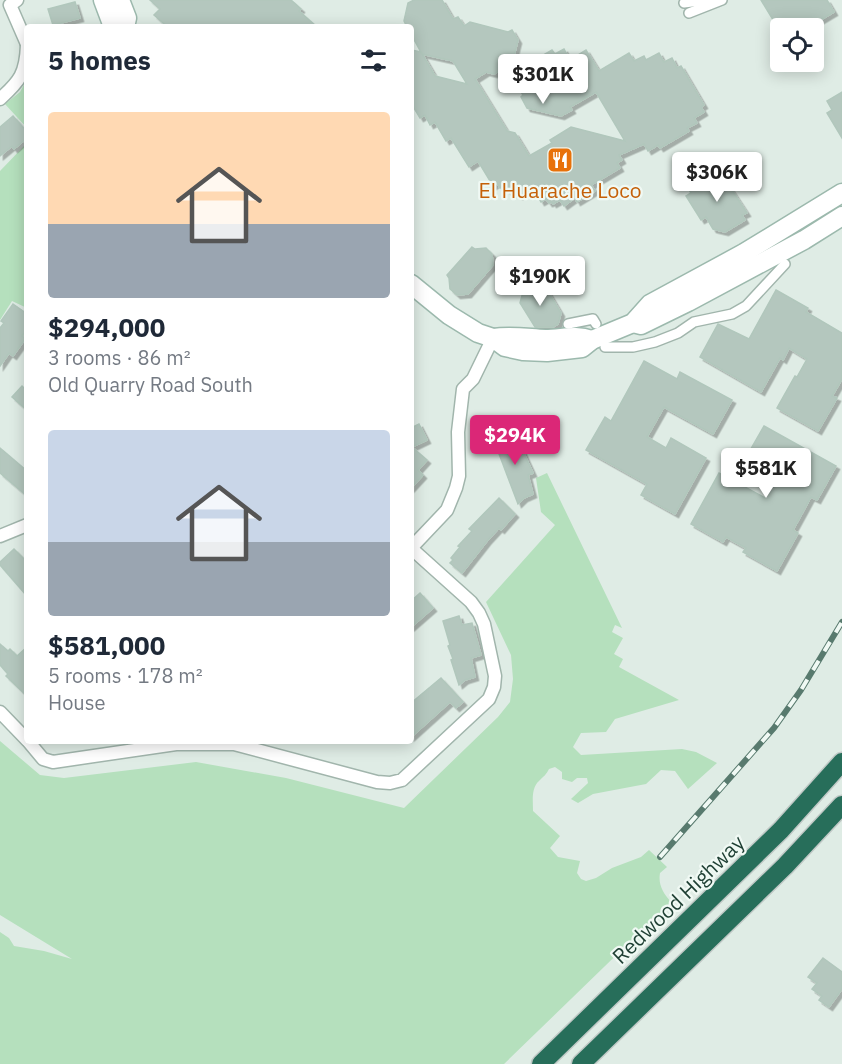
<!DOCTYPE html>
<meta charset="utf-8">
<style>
body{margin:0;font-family:"IBM Plex Sans",sans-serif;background:#f2f2f3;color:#1f2937;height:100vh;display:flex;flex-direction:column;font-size:22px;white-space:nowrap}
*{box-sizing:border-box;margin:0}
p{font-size:20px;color:#747a83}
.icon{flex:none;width:33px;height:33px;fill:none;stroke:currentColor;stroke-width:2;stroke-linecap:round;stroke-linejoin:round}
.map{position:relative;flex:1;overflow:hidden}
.side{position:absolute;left:24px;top:24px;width:390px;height:720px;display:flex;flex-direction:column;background:#fff;border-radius:6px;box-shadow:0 3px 15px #0003}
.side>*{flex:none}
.fabs{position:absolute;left:770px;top:18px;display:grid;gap:12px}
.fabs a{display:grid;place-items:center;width:54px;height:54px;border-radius:6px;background:#fff;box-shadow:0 3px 15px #0003;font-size:30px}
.price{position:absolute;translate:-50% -51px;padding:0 14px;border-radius:6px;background:#fff;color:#222;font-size:20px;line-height:39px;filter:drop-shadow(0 2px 3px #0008)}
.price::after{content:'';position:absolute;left:50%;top:36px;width:18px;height:14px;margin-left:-9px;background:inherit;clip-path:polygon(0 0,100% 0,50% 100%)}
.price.current{background:#db2777;color:#fff}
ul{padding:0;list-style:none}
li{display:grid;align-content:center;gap:12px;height:318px;padding:0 24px}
li span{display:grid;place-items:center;height:186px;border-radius:6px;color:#555}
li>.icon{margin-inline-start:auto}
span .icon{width:108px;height:108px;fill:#fffc;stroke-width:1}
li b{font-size:26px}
h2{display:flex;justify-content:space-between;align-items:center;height:72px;padding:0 24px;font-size:26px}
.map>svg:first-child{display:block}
.green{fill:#b5e0bd}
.building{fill:#b4c7be;stroke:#b1c7bc;stroke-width:1.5;filter:url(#shadow)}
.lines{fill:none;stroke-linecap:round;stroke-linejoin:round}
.pedestrian-casing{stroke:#a1b5ac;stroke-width:12}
.minor-casing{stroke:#a1b5ac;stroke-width:15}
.secondary-casing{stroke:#9cb9ad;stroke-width:21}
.motorway-casing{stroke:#c0c9c6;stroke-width:21}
.pedestrian{stroke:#fff;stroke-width:9}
.minor{stroke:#fff;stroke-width:12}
.secondary{stroke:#fff;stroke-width:18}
.motorway{stroke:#276e5a;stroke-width:18}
.rail-casing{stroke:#587a6e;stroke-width:6}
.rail{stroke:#f0f9f4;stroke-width:4;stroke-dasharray:11;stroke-linecap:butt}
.labels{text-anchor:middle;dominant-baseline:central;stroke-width:4.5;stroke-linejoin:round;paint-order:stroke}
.food-label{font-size:21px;fill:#c56008;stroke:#f0f9f4}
.street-label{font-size:21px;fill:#1e3f33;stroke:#f0f9f4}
</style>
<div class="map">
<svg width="842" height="1064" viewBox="0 0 842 1064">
<defs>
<filter id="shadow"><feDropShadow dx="3.5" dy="3.5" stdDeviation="0" flood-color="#0004"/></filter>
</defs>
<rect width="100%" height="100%" fill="#dfece5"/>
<!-- green -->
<g class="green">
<polygon points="27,79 27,128 5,104 20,92"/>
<polygon points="27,143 27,308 12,301 0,320 0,171"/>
<path d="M547,473l75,155 -7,-3 -3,7 11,6 -9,16 9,5 -4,8 60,33 -64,19 -9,13 -25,1 -8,14 8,8 101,-6 14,3 21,11 -29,26 -13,-18 -14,-1 -15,14 -53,10 -15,9 -7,-4 17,-16 -1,-5h-10l-5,4 -10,-3v-7l-7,-5 -6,2c-3,6 -5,7 -10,12 -8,7 -6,20 -6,30l27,25 -10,12 8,9 22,4 -3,12 4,6 5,2 10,-3 16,-10 29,-11 8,-7 18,17 -7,6c-2,12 3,20 11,29l-167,162h-504v-132l9,6 5,8 30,5 28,8 -72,-44v-174l40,34 24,3 132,-16 90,16 118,30 94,-91 12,-15 3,-23 -2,-24 -25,-53 69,-77 -14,-13 -5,-34z"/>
</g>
<!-- building -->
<g class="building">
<polygon points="150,0 291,0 301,9 299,11 317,27 168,27 154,15 160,9"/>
<polygon points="414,0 442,0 453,19 458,17 464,26 470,22 508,32 512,30 518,40 512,64 494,74 486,72 475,79 507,131 515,133 529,156 552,143 550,140 571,127 625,141 596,92 570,107 572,110 561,116 527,108 521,97 523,95 520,90 523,83 515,68 525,62 528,64 552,50 555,54 564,49 570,60 586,50 599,71 629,53 634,61 644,56 646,60 659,53 664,62 672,58 677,68 681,66 704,105 701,107 704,112 694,118 697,123 687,128 689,131 660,148 658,145 648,151 644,144 619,155 622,160 617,163 620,168 591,185 595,191 577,202 575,198 564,206 560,200 553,204 552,202 549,203 546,199 541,202 533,188 519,196 516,192 511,195 505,185 500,188 497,183 493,186 478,161 469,167 451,138 446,141 435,122 430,125 425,115 420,118 411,103 411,50 421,52 435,76 467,84 453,61 422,54 411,34 411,27 407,27 404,21 408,3"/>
<polygon points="761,0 827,0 834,12 807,28 778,28"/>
<polygon points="75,2 80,18 53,25 48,9"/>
<polygon points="842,92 842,138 827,113 832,110 827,101"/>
<polygon points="13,116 27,132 27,138 14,149 12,146 0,156 0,127"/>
<polygon points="710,175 724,178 747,213 742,215 745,220 725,232 713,229 706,217 701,220 686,196 691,193 688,188"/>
<polygon points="472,247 475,249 486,248 492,254 493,265 468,294 457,295 450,289 449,278 447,275"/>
<polygon points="534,285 546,288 561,313 558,324 553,327 535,327 520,303 523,292"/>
<polygon points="776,290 808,308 806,312 842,333 842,379 832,396 837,398 818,431 777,408 795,376 797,377 807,359 789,348 783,360 780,358 761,392 700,357 718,324 749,339"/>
<polygon points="13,304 27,314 27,329 22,336 25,339 13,356 9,353 0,366 0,328 4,323 1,321"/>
<polygon points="644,361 677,379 680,372 732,400 713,434 664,407 647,437 666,448 671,438 706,458 675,514 641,495 647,484 586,450 605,417 611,421"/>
<polygon points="22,386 27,391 27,410 12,397"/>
<polygon points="419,424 427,440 412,447 427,460 418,470 423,475 411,488 411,428"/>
<polygon points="764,426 836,466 817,500 811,497 793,530 798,533 777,571 743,552 746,548 726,537 723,542 691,524 719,473 765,498 776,479 744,461"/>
<polygon points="510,431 515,444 520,445 533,473 528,475 533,494 524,498 518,504 493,438"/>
<polygon points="0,448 27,471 27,496 0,473"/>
<polygon points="499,498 515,514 501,530 499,528 487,541 462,573 450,563 453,560 451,558 460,547 458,546 472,531 469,529"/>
<polygon points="14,549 27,562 27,596 0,565 0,562"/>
<polygon points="420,593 433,608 411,627 411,601"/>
<polygon points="459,616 462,625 472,623 481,655 471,658 475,677 465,680 459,685 451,660 453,659 448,646 450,645 443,621"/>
<polygon points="0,644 8,651 10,649 17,656 27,647 27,696 6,676 8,674 0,665"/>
<polygon points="441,678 463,702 456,708 450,702 411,737 411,703"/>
<polygon points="823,958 842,972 842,989 829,1007 819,1000 822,996 812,989 817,983 808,977"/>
</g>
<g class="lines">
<!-- pedestrian casing -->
<g class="pedestrian-casing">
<g id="pedestrian">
<polyline points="684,3 707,0"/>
<polyline points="689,13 722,0"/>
<polyline points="568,324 593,319 596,324"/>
<polyline points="605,347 633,347 655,342 678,333 694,322 732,314 746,306 785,264"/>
</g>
</g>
<!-- minor casing -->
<g class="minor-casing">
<g id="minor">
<polyline points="17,0 10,5 27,44"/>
<path d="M0,99c20,-18 26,-26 27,-54"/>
<polyline points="0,536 27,525"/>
<polyline points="411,548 447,510 456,488 459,476 458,432 463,389 473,379 493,338"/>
<polyline points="0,712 27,740"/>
<polyline points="28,741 43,759 53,762 176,744 234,744 377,782 390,783 402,780 489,699 494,687 495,676 484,624 479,613 471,602 412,549"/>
</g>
</g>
<!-- secondary casing -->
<g class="secondary-casing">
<g id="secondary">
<polyline points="103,0 112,24 116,27"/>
<polyline points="120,0 127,18 125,27"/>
<polyline points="411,284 449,315 478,333 493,338 505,347 523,351 547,352 582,348 592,340 633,323 650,304 744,253 842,193"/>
<polyline points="633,323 641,325 688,302 804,240 842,216"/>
<path d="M493,338c17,-3 34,0 52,1 18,0 29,-5 47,1"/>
</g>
</g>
<!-- motorway casing -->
<g class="motorway-casing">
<g id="motorway">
<polyline points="541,1064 781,830 842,762"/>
<polyline points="581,1064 785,866 842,805"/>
</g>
</g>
<!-- pedestrian -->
<use href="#pedestrian" class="pedestrian"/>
<!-- minor -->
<use href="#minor" class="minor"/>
<!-- secondary -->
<use href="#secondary" class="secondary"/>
<!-- motorway -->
<use href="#motorway" class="motorway"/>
<!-- rail casing -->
<g class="rail-casing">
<polyline id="rail" points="660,857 774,728 801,690 842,622"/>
</g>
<!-- rail -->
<use href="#rail" class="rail"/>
</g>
<!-- icons -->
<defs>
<g id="restaurant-square" transform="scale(1.35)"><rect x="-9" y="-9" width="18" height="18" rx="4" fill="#e8710a" stroke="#f0f9f4"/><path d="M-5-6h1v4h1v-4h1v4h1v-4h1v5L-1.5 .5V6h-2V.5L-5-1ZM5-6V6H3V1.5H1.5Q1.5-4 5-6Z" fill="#fff"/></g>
</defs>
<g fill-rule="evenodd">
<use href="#restaurant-square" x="560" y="160"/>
</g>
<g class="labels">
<!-- food labels -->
<g class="food-label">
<text x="560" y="190">El Huarache Loco</text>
</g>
<!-- street labels -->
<g class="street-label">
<text transform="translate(678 899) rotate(-44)">Redwood Highway</text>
</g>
</g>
</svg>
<div class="fabs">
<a><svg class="icon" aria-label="locate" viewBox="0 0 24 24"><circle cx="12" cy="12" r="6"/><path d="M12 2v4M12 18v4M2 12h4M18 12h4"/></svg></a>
</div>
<b class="price" style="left:543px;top:105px">$301K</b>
<b class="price" style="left:717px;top:203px">$306K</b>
<b class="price" style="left:540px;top:307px">$190K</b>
<b class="price current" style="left:515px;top:466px">$294K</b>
<b class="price" style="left:766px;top:499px">$581K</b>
<section class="side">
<h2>5 homes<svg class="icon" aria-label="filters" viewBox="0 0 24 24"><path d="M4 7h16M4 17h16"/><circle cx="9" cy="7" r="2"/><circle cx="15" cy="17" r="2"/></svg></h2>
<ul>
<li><span style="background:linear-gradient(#ffd9b3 60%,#9aa5b1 0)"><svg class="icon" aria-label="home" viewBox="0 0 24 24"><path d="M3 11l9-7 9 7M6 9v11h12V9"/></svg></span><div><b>$294,000</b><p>3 rooms · 86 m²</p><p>Old Quarry Road South</p></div></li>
<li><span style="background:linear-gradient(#c9d6e8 60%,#9aa5b1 0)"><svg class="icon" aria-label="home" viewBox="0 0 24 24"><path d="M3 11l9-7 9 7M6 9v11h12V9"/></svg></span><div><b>$581,000</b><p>5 rooms · 178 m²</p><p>House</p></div></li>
</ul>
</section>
</div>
